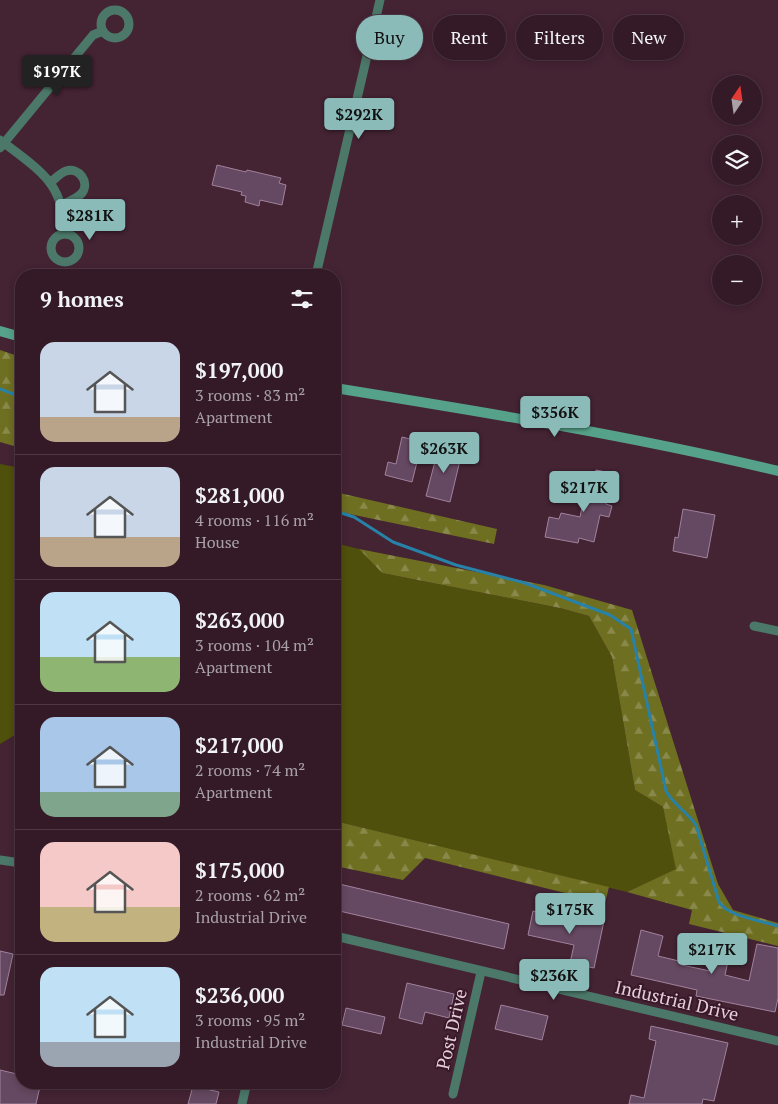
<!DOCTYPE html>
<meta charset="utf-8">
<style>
body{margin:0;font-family:"PT Serif",serif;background:#3b232e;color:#f1f3f6;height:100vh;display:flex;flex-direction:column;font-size:19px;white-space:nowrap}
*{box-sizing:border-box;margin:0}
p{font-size:16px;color:#a9a1a7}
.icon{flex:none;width:28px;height:28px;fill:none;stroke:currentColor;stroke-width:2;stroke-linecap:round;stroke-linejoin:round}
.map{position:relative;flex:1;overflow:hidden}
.details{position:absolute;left:15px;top:269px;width:326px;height:820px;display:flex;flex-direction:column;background:#331a26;border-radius:20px;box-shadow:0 2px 8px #0003,0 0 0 1px #4e3843}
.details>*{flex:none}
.banner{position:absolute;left:356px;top:15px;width:346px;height:45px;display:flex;gap:10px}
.needle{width:32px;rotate:13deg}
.controls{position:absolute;left:712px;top:75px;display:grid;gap:10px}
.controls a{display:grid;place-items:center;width:50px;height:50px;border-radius:50%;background:#331a26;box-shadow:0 2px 8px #0003,0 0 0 1px #4e3843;font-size:25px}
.price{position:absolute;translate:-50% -42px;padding:0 11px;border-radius:5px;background:#8bbbb9;color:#111;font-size:16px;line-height:32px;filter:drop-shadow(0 1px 2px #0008)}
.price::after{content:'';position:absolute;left:50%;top:30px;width:15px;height:11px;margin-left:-8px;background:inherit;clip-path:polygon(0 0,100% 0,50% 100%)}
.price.on{background:#222;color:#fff}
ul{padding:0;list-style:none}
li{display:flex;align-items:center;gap:15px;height:125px;padding:0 25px}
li+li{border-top:1px solid #4e3843}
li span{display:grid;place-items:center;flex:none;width:140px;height:100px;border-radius:15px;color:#555}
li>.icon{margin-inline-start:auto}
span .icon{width:60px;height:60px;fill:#fffc;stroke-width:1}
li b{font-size:21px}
h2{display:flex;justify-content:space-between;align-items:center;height:60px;padding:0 25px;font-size:21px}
.tag{padding:0 18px;border-radius:22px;background:#331a26;box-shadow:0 2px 8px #0003,0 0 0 1px #4e3843;font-size:18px;line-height:45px}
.tag.on{background:#8bbbb9;color:#111}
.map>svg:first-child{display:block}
.grass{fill:#4f500b}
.forest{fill:url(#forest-firs)}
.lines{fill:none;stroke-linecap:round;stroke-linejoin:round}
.stream{stroke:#2881a6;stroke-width:3}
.building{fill:#654861;stroke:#a1829d}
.street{stroke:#4b7869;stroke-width:9}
.secondary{stroke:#56a189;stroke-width:10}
.labels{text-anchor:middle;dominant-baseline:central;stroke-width:4;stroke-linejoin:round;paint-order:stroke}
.street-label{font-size:18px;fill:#e5cfd8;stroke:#391929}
</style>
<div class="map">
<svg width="778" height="1104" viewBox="0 0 778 1104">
<defs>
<pattern id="forest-firs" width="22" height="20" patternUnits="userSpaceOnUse" patternTransform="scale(1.25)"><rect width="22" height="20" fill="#6e6f21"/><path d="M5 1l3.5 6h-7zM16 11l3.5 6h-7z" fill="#89894b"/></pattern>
</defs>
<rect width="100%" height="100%" fill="#442333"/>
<!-- grass -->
<g class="grass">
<polygon points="0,464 21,468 21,719 20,732 0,744"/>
<polygon points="335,543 359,549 382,573 560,608 589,616 612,657 635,790 663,807 677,869 627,892 335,821"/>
</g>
<!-- forest -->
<g class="forest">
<polygon points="0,350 21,357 21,448 0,442"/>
<polygon points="335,492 497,529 494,544 335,511"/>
<polygon points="359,549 544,585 632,610 718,884 733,910 778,923 778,946 689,924 692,910 627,892 676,869 663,807 635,790 612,657 589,616 560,608 382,573"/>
<polygon points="335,821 609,887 605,903 425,858 403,880 335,866"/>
</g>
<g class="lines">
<!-- stream -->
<g class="stream">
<polyline points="0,389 21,397"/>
<path d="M335,511l19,6 39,25 63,23 69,18 85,32 21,14 35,162c8,14 21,21 30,34l23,77c8,14 43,19 59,24"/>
</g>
</g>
<!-- building -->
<g class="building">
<polygon points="217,165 246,172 247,170 281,178 279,183 286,185 282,205 260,200 259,206 245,202 246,196 241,195 242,192 212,185"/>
<polygon points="402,437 422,442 412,482 385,475 388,462 396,464"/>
<polygon points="439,446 462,452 450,502 426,496"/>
<polygon points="596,470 606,472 605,477 611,478 606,504 612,506 609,517 600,515 594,542 579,538 578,543 545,537 549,517 559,519 561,513 580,517 589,473 595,474"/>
<polygon points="683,509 715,515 707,558 673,551 675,537 678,538"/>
<polygon points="335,883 509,924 504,949 335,910"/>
<polygon points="533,911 579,921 580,916 604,921 594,968 570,963 574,945 528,935"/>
<polygon points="641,930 663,936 658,956 683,962 682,965 710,971 714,958 728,961 725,975 749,981 757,944 778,948 778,998 775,1012 696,996 697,990 631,975"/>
<polygon points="0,951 13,954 4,995 0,995"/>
<polygon points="407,983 454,994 449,1018 425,1012 422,1024 399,1018"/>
<polygon points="501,1005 548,1016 542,1040 495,1029"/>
<polygon points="346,1008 385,1017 381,1034 342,1025"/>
<polygon points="651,1026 728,1043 714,1101 703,1099 702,1104 629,1104 631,1095 644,1098 656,1041 649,1039"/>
<polygon points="0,1070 21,1075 21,1082 41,1082 36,1104 0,1104"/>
<polygon points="193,1086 219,1092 216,1104 188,1104"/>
</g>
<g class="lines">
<!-- street -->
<g class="street">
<circle cx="115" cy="24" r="14"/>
<path d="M0,140c17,13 44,31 54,49 8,14 10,29 12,45"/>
<polyline points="0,148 93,35 103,31"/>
<path d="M50,183c5,-4 10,-10 16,-12 13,-4 24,11 16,22 -5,6 -14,9 -21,12"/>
<circle cx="65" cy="248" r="14"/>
<polyline points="316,275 380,0"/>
<polyline points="754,626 778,631"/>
<polyline points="0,860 21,863"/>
<polyline points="335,936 778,1041"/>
<polyline points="453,1094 481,972"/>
<polyline points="242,1104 247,1082"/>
</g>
<!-- secondary -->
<g class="secondary">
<polyline points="0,331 21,337"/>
<path d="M335,388c148,24 297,48 443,83"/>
</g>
</g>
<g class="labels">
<!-- street labels -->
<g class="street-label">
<text transform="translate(677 1000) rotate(13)">Industrial Drive</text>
<text transform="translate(451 1029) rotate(-77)">Post Drive</text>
</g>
</g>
</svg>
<div class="controls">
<a><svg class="needle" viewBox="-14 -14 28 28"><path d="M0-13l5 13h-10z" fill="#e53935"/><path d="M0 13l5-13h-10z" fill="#a9a1a7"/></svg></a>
<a><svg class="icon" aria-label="layers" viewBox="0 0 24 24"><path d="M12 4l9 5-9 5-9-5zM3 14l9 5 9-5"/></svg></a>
<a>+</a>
<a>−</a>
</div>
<b class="price on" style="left:57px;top:97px">$197K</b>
<b class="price" style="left:359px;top:140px">$292K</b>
<b class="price" style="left:90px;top:241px">$281K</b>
<b class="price" style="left:555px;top:438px">$356K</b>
<b class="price" style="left:444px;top:474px">$263K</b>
<b class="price" style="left:584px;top:513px">$217K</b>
<b class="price" style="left:570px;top:935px">$175K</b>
<b class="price" style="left:712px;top:975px">$217K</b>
<b class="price" style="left:554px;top:1001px">$236K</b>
<div class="banner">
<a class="tag on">Buy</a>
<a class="tag">Rent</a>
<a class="tag">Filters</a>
<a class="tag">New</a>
</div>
<section class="details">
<h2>9 homes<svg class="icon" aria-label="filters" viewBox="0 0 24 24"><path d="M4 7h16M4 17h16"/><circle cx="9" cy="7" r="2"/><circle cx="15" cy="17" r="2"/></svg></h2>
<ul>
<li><span style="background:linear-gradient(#c9d6e8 75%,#b9a48a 0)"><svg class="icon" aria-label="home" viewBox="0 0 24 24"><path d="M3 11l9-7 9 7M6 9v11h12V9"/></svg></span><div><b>$197,000</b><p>3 rooms · 83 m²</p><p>Apartment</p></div></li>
<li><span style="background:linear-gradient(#c9d6e8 70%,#b9a48a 0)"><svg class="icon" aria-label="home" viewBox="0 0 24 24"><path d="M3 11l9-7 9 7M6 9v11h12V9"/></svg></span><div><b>$281,000</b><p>4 rooms · 116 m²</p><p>House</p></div></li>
<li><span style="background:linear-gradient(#bfe0f5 65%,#8fb573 0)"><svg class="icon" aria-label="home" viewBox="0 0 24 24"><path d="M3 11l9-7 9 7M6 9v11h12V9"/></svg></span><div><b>$263,000</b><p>3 rooms · 104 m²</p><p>Apartment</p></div></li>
<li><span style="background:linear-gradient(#a9c7e8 75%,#7fa58c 0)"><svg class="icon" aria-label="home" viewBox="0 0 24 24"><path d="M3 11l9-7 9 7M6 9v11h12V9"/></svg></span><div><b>$217,000</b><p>2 rooms · 74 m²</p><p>Apartment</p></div></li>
<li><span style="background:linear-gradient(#f6c9c9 65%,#c2b280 0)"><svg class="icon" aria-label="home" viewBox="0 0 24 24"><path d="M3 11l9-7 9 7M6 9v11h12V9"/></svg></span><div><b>$175,000</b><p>2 rooms · 62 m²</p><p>Industrial Drive</p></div></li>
<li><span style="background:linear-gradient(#bfe0f5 75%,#9aa5b1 0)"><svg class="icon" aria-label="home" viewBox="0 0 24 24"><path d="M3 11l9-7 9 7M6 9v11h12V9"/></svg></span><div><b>$236,000</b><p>3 rooms · 95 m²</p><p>Industrial Drive</p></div></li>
</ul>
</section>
</div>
